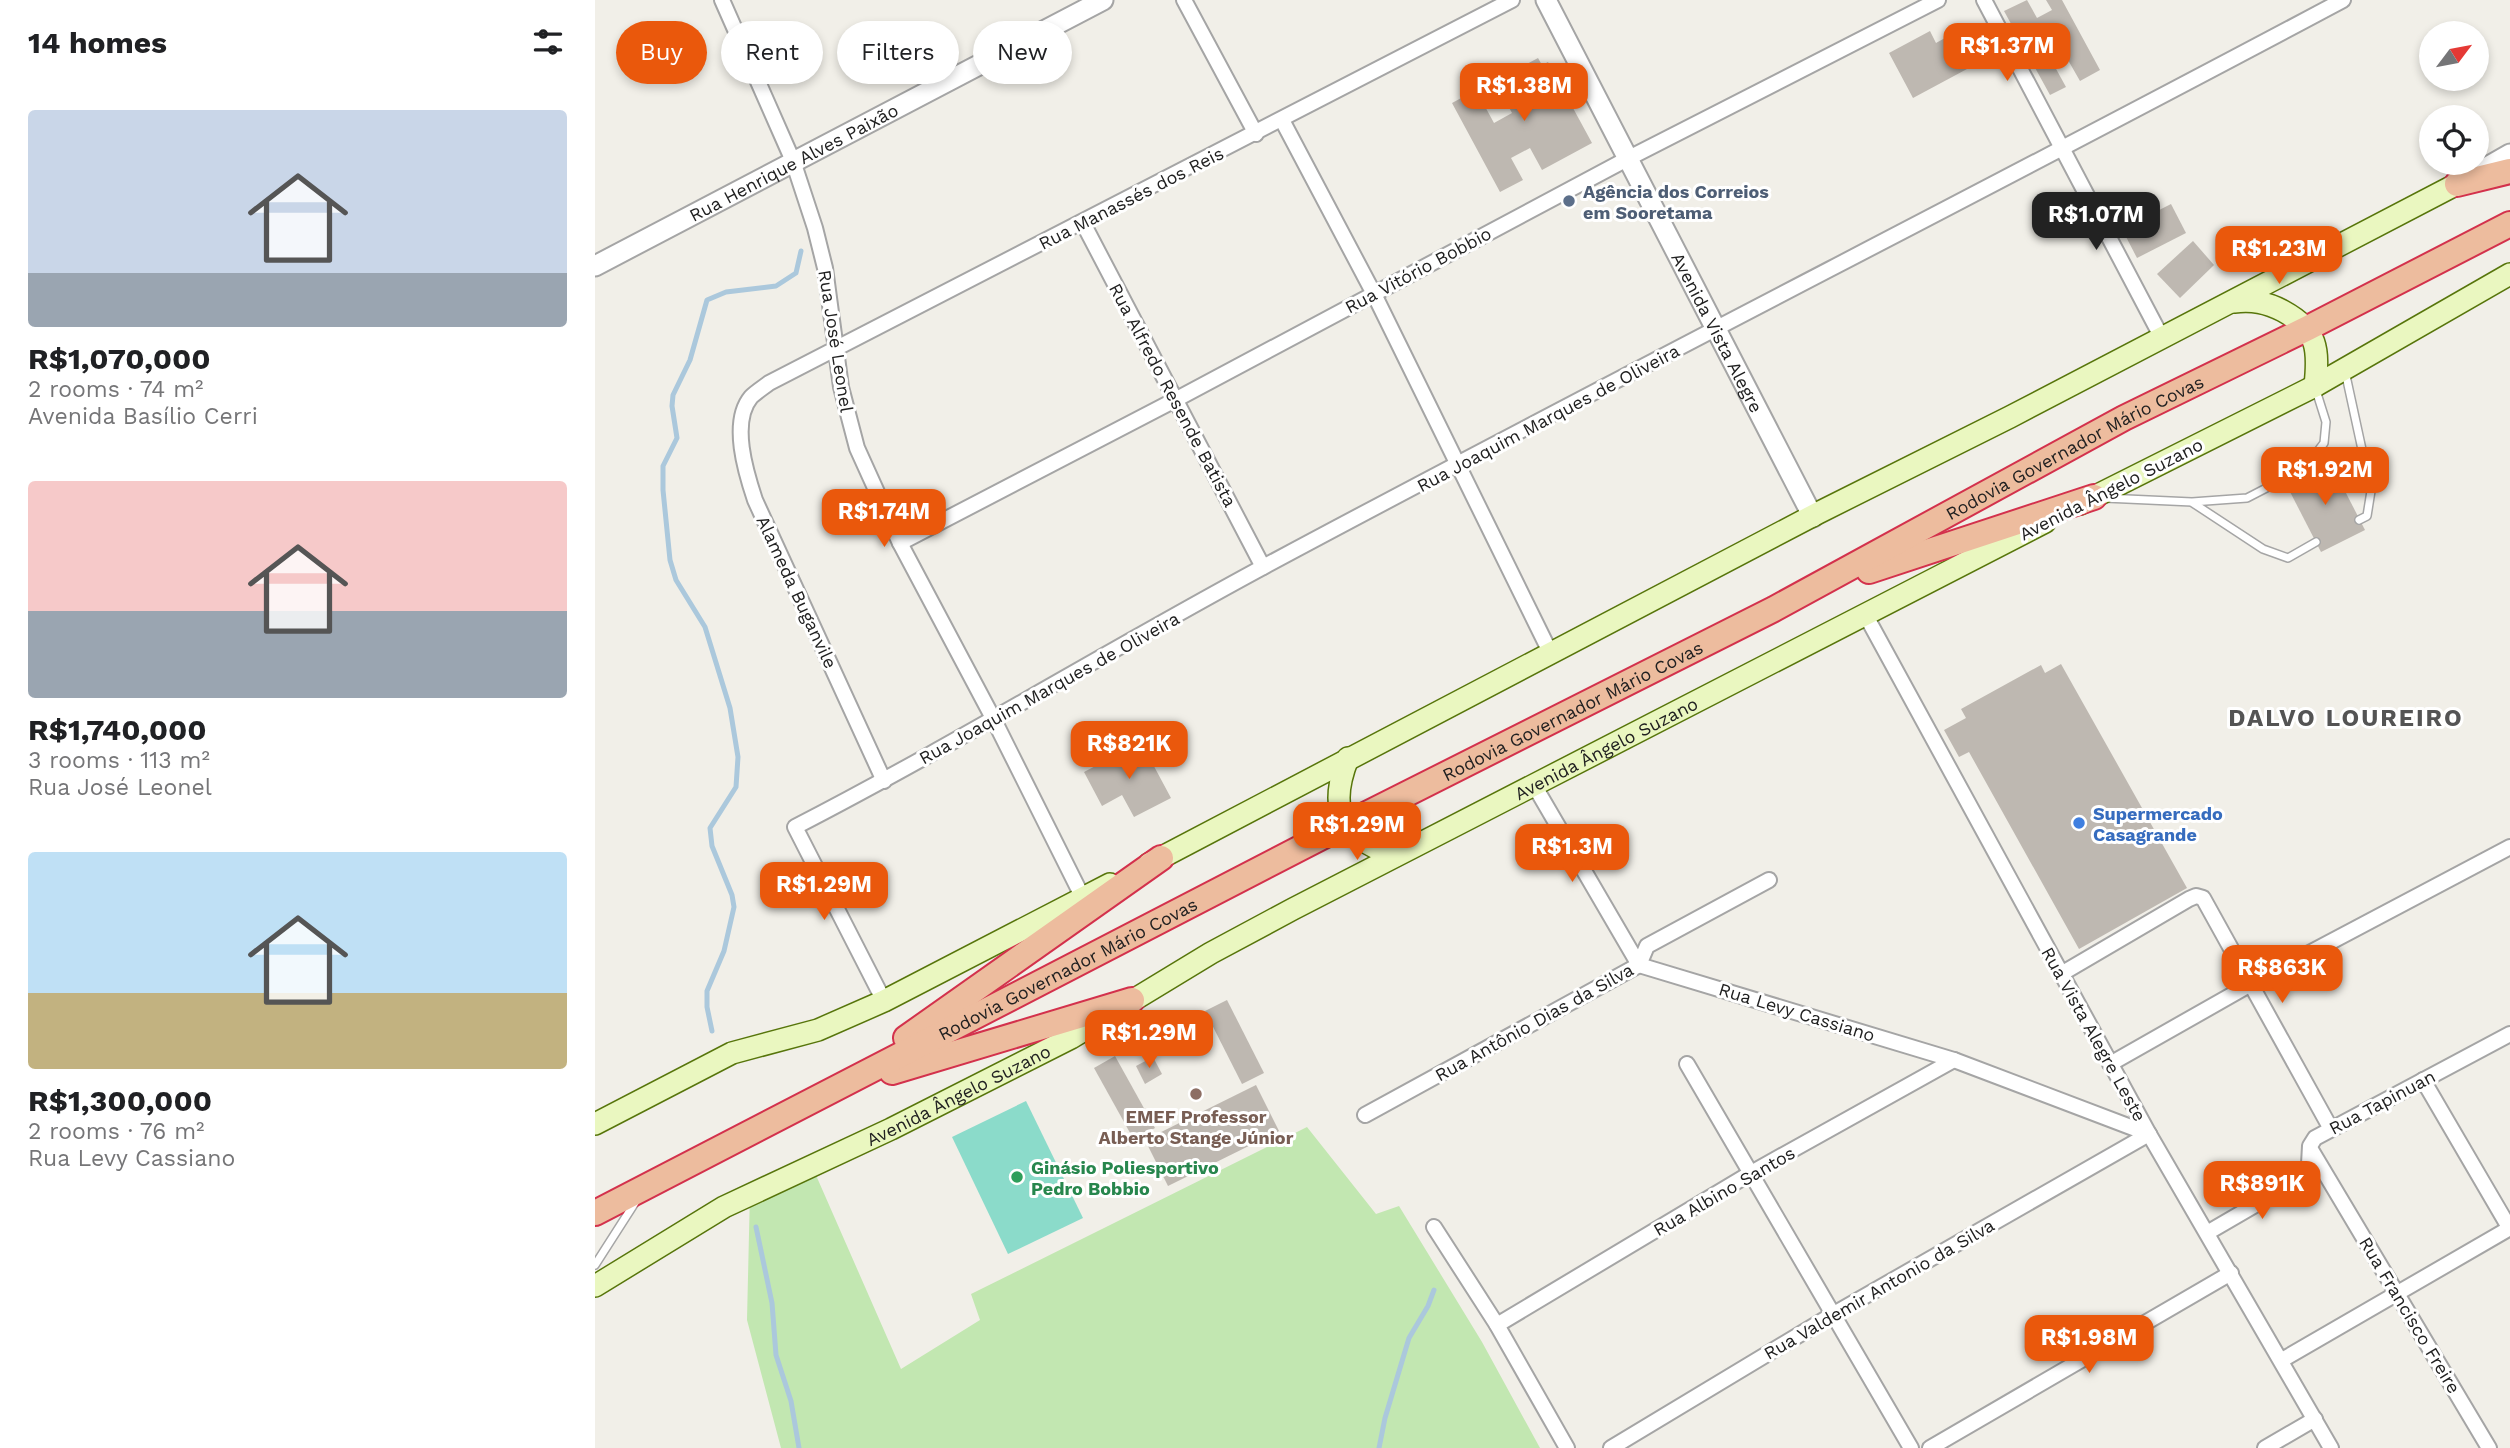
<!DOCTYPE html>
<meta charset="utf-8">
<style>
body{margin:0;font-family:"Work Sans",sans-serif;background:#f2f2f2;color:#202124;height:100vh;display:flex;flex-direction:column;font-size:26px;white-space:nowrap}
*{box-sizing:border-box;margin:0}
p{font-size:23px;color:#757577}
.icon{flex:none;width:38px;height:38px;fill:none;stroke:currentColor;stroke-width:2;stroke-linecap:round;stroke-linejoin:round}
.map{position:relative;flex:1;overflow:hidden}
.details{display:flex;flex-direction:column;background:#fff;width:595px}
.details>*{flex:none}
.top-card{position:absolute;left:21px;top:21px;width:665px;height:63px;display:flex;gap:14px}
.needle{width:46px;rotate:58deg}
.buttons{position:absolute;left:1824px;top:21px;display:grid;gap:14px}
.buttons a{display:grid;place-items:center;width:70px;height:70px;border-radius:50%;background:#fff;box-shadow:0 4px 10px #0003;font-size:35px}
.price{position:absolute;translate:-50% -60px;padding:0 16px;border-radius:14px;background:#ea580c;color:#fff;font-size:23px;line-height:46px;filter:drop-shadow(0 2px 4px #0008)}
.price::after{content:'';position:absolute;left:50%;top:42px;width:21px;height:16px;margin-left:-10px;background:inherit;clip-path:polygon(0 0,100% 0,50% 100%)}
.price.on{background:#222;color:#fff}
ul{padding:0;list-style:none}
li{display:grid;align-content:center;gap:14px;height:371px;padding:0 28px}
li span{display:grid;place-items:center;height:217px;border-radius:7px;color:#555}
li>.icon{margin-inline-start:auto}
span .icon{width:126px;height:126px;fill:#fffc;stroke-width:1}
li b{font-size:30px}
h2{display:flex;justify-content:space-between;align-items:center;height:84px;padding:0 28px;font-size:30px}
.chip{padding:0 24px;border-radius:32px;background:#fff;box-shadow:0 4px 10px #0003;font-size:24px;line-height:63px}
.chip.on{background:#ea580c;color:#fff}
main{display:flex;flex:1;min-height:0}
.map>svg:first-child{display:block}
.grass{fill:#c2e7b1}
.pitch{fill:#8bdbca}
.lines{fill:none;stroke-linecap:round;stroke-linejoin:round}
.stream{stroke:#abc8dc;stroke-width:5}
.building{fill:#beb8b1}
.service-casing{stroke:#a5a5a5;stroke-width:10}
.minor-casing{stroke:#a5a5a5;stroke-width:18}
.tertiary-casing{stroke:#a5a5a5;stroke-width:23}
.secondary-casing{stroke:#57750b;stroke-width:24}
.trunk-casing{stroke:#d3314c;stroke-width:28}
.service{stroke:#fff;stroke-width:7}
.minor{stroke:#fff;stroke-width:14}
.tertiary{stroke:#fff;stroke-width:19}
.secondary{stroke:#eaf7c0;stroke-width:21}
.trunk{stroke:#edbc9e;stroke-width:24}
.service-dot{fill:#5c6f8a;stroke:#fff;stroke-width:2.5}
.shop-dot{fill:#3f7fe0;stroke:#fff;stroke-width:2.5}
.education-dot{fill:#8d6e63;stroke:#fff;stroke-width:2.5}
.leisure-dot{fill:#2e9e5b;stroke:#fff;stroke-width:2.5}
.labels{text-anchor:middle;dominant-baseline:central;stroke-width:6;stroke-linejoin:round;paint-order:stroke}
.street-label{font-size:18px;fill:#212121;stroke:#fff}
.service-label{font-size:18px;font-weight:bold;fill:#4e5e75;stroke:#fff;text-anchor:start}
.shop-label{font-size:18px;font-weight:bold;fill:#366cbe;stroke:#fff;text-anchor:start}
.education-label{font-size:18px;font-weight:bold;fill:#785e54;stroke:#fff}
.leisure-label{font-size:18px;font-weight:bold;fill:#27864d;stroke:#fff;text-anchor:start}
.district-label{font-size:24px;font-weight:bold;letter-spacing:2px;fill:#545454;stroke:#fff}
</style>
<main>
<section class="details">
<h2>14 homes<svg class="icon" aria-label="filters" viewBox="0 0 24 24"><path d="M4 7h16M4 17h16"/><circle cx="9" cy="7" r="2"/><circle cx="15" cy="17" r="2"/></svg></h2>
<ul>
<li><span style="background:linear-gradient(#c9d6e8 75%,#9aa5b1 0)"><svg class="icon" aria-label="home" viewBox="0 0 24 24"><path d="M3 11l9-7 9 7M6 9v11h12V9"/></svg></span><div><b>R$1,070,000</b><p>2 rooms · 74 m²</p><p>Avenida Basílio Cerri</p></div></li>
<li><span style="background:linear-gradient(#f6c9c9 60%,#9aa5b1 0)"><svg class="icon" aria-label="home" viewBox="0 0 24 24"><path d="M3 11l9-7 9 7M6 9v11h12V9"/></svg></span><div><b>R$1,740,000</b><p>3 rooms · 113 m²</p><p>Rua José Leonel</p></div></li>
<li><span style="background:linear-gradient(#bfe0f5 65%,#c2b280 0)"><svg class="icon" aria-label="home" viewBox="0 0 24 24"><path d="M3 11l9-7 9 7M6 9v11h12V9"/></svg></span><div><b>R$1,300,000</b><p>2 rooms · 76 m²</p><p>Rua Levy Cassiano</p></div></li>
</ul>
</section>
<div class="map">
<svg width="1915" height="1448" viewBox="0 0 1915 1448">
<rect width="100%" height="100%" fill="#f1efe8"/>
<!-- grass -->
<polygon class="grass" points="712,1127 781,1214 804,1206 887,1342 945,1448 186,1448 152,1320 155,1191 213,1157 306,1369 385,1320 376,1294"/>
<!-- pitch -->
<polygon class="pitch" points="431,1101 488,1218 413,1254 357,1137"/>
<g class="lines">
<!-- stream -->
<g class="stream">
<polyline points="117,1031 112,1007 112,991 129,951 139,907 137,895 117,846 115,828 141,787 143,757 135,708 110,627 81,580 75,560 68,490 68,466 82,438 77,406 78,395 95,360 112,300 131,292 181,286 201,273 206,251"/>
<polyline points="161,1227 177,1303 181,1355 196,1401 204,1448"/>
<polyline points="784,1448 790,1418 814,1338 833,1306 839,1290"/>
</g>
</g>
<!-- building -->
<g class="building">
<polygon points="1432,0 1442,18 1457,10 1451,0 1467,0 1505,70 1485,81 1473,60 1460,67 1471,87 1455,95 1409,11"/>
<polygon points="1335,31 1341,43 1350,38 1356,49 1360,47 1372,69 1318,98 1294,53"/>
<polygon points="943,58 947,65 953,62 997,143 947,170 935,148 916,158 928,180 905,192 857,103 881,90 899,123 917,113 900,81"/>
<polygon points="1576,204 1591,233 1542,258 1527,229"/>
<polygon points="1598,241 1619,265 1585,298 1562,274"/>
<polygon points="1735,462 1770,530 1726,552 1691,484"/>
<polygon points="1466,664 1592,888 1484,949 1374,752 1364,757 1349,730 1371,718 1366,709 1446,665 1450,673"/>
<polygon points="546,742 576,798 539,817 527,795 507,806 489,772"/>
<polygon points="632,1000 669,1073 647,1084 610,1011"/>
<polygon points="520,1056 560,1128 539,1140 499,1068"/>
<polygon points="558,1057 567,1074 550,1084 541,1066"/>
<polygon points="661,1085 684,1131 573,1186 550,1140"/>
</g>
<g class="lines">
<!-- service casing -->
<g class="service-casing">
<g id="service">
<polyline points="1750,371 1776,491 1772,516 1764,520"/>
<polyline points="1510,498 1597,502 1652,498 1683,482 1716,460 1729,443 1731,422 1720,387"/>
<polyline points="1598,503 1668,549 1693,558 1721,542"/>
<polyline points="0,1265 41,1201"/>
</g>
</g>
<!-- minor casing -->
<g class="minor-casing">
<g id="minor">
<polyline points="127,0 198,161 220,228 230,268 246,387 262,448 305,543 399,720 488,898"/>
<polyline points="589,0 661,134"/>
<polyline points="1389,0 1567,338"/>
<polyline points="687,120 779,294 956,654"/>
<polyline points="488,223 668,567"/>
<polyline points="305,543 580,400 1032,159 1343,0"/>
<polyline points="1270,614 1554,1134 1736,1448"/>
<path d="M289,781l-129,-281c-9,-27 -25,-78 -4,-103 5,-5 13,-10 18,-14l743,-383"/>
<polyline points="939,785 1044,965 1359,1060 1554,1134"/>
<polyline points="1466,974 1594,899 1601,896 1608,898 1736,1129"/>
<path d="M289,1001l-89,-174c159,-82 312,-176 470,-261 358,-192 720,-375 1078,-566"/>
<polyline points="1092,1064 1316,1448"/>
<polyline points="1515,1064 1656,984 1915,847"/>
<polyline points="1828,1080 1915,1229"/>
<polyline points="770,1115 1044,965 1052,946 1174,880"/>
<polyline points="1715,1148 1894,1448"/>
<polyline points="839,1227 902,1325 972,1448"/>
<polyline points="1612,1233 1705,1179 1714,1164 1715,1146 1720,1138 1915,1034"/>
<polyline points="902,1325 1156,1173 1359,1060"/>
<polyline points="1687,1360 1915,1228"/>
<polyline points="1016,1448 1237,1315 1554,1134"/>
<polyline points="1335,1448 1636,1273"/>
<polyline points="1670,1448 1720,1419"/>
</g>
</g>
<!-- tertiary casing -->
<g class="tertiary-casing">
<g id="tertiary">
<path id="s1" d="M951,0l267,517"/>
<polyline points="1880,174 1915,154"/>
<path id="s2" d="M0,266l508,-266"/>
</g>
</g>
<!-- secondary casing -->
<g class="secondary-casing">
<g id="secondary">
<path d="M1639,302c18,-2 32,0 49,9 35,19 36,38 32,75"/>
<polyline points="1485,504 1720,386 1915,274"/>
<path d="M753,758c-21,53 -6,79 47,98"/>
<polyline points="554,864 1223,513 1415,417 1862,184"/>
<polyline points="0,1124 137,1053 223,1030 289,1001 515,884"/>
<path id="s3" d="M0,1286l129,-79 167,-78 180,-91 140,-85 82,-44 752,-387"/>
</g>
</g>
<!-- trunk casing -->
<g class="trunk-casing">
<g id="trunk">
<polyline points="1862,184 1915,171"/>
<polyline points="1274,571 1499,497"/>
<polyline points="311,1038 566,858"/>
<polyline points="297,1072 537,1000"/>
<path id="s4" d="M0,1213l750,-388 429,-216 350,-191 184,-90 202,-104"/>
</g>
</g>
<!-- service -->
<use href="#service" class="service"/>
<!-- minor -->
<use href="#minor" class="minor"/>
<!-- tertiary -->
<use href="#tertiary" class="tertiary"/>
<!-- secondary -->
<use href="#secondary" class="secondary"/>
<!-- trunk -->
<use href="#trunk" class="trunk"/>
</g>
<!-- markers -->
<circle class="service-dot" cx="974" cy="201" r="7"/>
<circle class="shop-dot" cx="1484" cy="823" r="7"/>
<circle class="education-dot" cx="601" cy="1094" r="7"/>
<circle class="leisure-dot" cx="422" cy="1177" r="7"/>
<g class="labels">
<!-- street labels -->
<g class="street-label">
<text stroke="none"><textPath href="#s2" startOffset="224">Rua Henrique Alves Paixão</textPath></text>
<text transform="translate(536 198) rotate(-27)">Rua Manassés dos Reis</text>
<text transform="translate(823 270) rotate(-28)">Rua Vitório Bobbio</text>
<text stroke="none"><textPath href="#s1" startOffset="374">Avenida Vista Alegre</textPath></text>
<text transform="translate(241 341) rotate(81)">Rua José Leonel</text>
<text transform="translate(578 395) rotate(62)">Rua Alfredo Resende Batista</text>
<text transform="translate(953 418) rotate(-28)">Rua Joaquim Marques de Oliveira</text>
<text stroke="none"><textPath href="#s4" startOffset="1666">Rodovia Governador Mário Covas</textPath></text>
<text transform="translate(1516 489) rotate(-27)">Avenida Ângelo Suzano</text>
<text transform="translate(202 592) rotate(65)">Alameda Buganvile</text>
<text transform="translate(454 688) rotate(-29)">Rua Joaquim Marques de Oliveira</text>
<text stroke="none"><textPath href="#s4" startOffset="1099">Rodovia Governador Mário Covas</textPath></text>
<text stroke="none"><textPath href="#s3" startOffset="1146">Avenida Ângelo Suzano</textPath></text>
<text stroke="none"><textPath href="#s4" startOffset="532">Rodovia Governador Mário Covas</textPath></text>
<text transform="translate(1202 1012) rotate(17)">Rua Levy Cassiano</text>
<text transform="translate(939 1022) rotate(-29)">Rua Antônio Dias da Silva</text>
<text transform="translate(1499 1034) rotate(61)">Rua Vista Alegre Leste</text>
<text stroke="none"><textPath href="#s3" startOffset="411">Avenida Ângelo Suzano</textPath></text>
<text transform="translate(1787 1102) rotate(-28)">Rua Tapinuan</text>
<text transform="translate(1129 1191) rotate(-30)">Rua Albino Santos</text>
<text transform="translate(1284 1289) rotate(-30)">Rua Valdemir Antonio da Silva</text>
<text transform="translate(1815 1315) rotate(59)">Rua Francisco Freire</text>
</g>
<!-- service labels -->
<g class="service-label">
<text x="988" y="191">Agência dos Correios<tspan x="988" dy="21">em Sooretama</tspan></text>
</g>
<!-- shop labels -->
<g class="shop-label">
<text x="1498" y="813">Supermercado<tspan x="1498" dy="21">Casagrande</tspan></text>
</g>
<!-- education labels -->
<g class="education-label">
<text x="601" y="1116">EMEF Professor<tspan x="601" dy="21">Alberto Stange Júnior</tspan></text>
</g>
<!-- leisure labels -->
<g class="leisure-label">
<text x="436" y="1167">Ginásio Poliesportivo<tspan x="436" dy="21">Pedro Bobbio</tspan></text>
</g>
<!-- district labels -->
<g class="district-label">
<text x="1751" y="718">DALVO LOUREIRO</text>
</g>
</g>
</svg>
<div class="buttons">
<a><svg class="needle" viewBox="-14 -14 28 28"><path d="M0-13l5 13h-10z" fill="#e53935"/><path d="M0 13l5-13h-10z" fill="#757577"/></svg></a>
<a><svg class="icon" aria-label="locate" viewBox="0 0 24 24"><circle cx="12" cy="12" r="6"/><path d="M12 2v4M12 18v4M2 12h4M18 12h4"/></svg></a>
</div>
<b class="price" style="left:1412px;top:83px">R$1.37M</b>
<b class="price" style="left:929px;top:123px">R$1.38M</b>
<b class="price on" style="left:1501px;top:252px">R$1.07M</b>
<b class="price" style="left:1684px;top:286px">R$1.23M</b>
<b class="price" style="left:1730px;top:507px">R$1.92M</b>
<b class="price" style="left:289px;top:549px">R$1.74M</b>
<b class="price" style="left:534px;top:781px">R$821K</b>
<b class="price" style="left:762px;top:862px">R$1.29M</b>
<b class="price" style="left:977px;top:884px">R$1.3M</b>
<b class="price" style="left:229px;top:922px">R$1.29M</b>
<b class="price" style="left:1687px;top:1005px">R$863K</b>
<b class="price" style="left:554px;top:1070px">R$1.29M</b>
<b class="price" style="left:1667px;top:1221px">R$891K</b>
<b class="price" style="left:1494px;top:1375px">R$1.98M</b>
<div class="top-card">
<a class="chip on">Buy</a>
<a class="chip">Rent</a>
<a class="chip">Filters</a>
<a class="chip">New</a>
</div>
</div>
</main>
